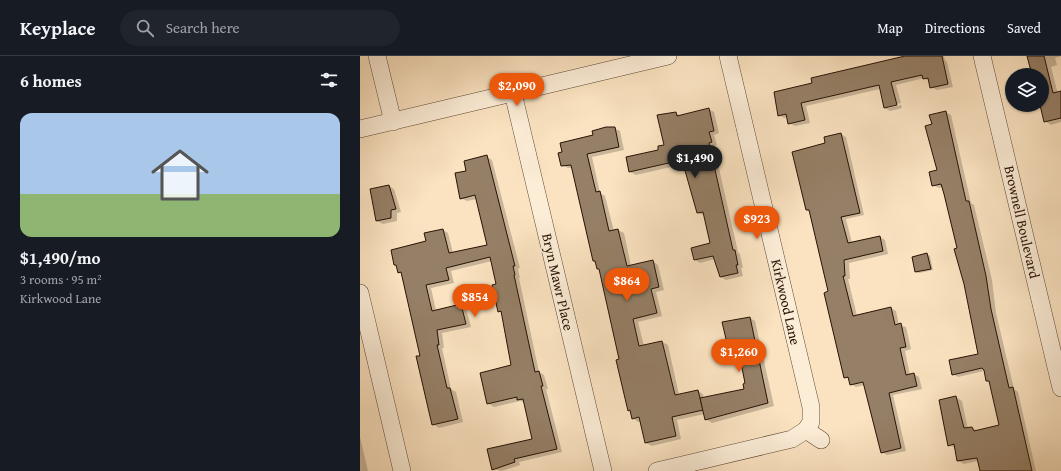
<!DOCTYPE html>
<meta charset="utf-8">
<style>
body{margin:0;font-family:"Gentium Book Plus",serif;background:#20242c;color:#f1f3f6;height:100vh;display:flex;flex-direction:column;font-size:15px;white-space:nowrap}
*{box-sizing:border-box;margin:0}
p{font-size:13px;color:#9ea1a6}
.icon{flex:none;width:22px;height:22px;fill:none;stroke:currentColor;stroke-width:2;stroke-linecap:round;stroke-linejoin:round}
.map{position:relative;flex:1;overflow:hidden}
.side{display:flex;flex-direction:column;background:#171b24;width:360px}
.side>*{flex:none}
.tools{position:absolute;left:645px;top:12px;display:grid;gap:8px}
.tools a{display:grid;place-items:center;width:44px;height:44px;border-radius:50%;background:#171b24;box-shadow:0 1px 3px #0004;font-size:20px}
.price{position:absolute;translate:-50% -34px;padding:0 9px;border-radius:14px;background:#ea580c;color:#fff;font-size:13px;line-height:26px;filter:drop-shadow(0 1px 2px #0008)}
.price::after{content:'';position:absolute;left:50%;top:24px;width:12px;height:9px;margin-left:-6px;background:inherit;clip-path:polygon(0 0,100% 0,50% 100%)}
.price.selected{background:#222;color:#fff}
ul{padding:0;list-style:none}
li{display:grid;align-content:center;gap:8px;height:212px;padding:0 20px}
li+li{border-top:1px solid #363941}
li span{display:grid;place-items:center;height:124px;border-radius:12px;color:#555}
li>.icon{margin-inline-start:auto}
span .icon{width:72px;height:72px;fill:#fffc;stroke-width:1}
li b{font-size:17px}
h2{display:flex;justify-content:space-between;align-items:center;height:48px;padding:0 20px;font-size:17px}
header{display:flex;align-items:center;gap:24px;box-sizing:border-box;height:56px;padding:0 20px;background:#171b24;border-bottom:1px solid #363941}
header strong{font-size:19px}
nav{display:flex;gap:22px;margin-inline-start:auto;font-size:14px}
.search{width:280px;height:36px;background:#20242c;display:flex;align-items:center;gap:10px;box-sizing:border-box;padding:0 14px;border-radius:22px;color:#9ea1a6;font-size:15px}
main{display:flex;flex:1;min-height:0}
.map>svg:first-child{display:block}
.shadow{fill:#0003}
.building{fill:#957f66;stroke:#271204}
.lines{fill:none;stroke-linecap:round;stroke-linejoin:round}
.street-casing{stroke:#5c4633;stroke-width:18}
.street{stroke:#fcedd7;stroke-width:17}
.labels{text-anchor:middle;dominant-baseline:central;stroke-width:3;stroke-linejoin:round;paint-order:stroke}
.street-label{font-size:14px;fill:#271204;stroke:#fcedd7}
</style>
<header>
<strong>Keyplace</strong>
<div class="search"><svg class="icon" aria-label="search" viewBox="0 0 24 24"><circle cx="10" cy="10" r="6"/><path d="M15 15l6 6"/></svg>Search here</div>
<nav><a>Map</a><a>Directions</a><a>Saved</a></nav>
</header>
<main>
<section class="side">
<h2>6 homes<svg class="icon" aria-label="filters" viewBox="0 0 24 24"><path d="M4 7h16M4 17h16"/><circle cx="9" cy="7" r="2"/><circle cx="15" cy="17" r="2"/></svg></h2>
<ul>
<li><span style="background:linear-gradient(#a9c7e8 65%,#8fb573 0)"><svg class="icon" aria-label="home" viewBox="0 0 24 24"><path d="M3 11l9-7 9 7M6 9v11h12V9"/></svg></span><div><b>$1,490/mo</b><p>3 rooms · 95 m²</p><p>Kirkwood Lane</p></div></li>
</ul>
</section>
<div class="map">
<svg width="701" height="415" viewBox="0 0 701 415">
<rect width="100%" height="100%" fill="#fbe3c1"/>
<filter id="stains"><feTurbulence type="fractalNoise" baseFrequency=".005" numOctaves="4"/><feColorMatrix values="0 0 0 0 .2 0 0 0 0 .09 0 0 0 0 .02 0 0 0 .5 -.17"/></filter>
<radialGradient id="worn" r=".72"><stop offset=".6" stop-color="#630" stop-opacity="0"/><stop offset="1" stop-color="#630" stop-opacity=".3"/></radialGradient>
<!-- shadow -->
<g class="shadow">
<polygon points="558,0 584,0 585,4 587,6 593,31 577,34 571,31 570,26 564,22 536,29 541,47 528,50 528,52 541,49 542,52 530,55 525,52 520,33 446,50 450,67 435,70 429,67 428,61 424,62 419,59 415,37"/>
<polygon points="668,0 701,0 695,2 697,9 691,11 698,38 701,37 701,66 691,69 685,65 681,49 682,19 673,19"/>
<polygon points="349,53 354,56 359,77 354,79 357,89 354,90 378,196 380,198 383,212 381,212 383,220 366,224 361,221 355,203 340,207 335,204 351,188 344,159 337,157 324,108 276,119 270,116 305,89 316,57 321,60"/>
<polygon points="585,56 591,59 611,147 614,149 632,224 636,257 654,333 658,336 676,415 621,415 618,405 604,408 598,405 596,392 589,389 596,341 602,345 608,373 612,372 618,375 640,370 630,326 627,325 624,315 598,321 593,318 620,298 615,269 583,131 579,132 573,129 579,114 573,69"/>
<polygon points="254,72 260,75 264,94 232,101 240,137 245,140 254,175 258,174 264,177 271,210 293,205 298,209 304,234 296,236 302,260 278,266 284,290 302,286 308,289 319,339 338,335 343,338 344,343 385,334 387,328 382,306 377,307 372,303 390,262 395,265 414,350 352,367 346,363 345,358 317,364 321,383 292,390 286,387 281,365 278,366 273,362 269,354 261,304 240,213 234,205 212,112 208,112 202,109 203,96"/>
<polygon points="481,78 486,81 504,159 486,163 492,187 520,181 525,184 528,198 489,207 490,223 488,223 497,260 531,252 536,255 539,269 546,271 551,293 545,295 550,319 554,318 559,321 562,333 533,339 546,395 527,399 522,396 505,329 496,331 491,328 490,323 485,321 470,236 451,156 447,154 466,88"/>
<polygon points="126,100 132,104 160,212 158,213 160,222 159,222 179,316 184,319 188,333 186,333 202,396 159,406 160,409 142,415 133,413 173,384 164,346 160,345 134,351 128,347 153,310 142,257 139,255 138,229 132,205 91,215 94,227 71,232 76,255 101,249 106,252 111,271 82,277 84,292 82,292 91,333 96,336 103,366 79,372 73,368 61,300 42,218 39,216 67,185 83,174 88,177 93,197 128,189 117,143 107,145 101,142 107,116"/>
<polygon points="29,130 34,133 41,156 37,157 37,165 23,168 17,165"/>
<polygon points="567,198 570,200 573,214 559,217 556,216"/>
<polygon points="0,381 8,415 0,415"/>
</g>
<!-- building -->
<g class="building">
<polygon points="545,0 582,0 588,28 570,32 568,22 563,23 562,19 531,26 537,49 524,52 519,29 441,47 445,64 428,68 426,58 418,60 414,36 452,27 451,22"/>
<polygon points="667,0 684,0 693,37 701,35 701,62 684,66 680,49 682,49 682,19 672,19"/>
<polygon points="349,52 354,75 349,76 352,86 349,87 373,194 375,194 378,209 376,209 378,217 360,221 353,200 334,204 331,192 350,187 343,156 337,157 322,104 269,116 266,101 298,94 298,90 304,89 297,59 316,56 317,60"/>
<polygon points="586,55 606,145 609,145 626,220 631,253 649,332 653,331 672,415 620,415 617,402 597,405 594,388 588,390 579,344 596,340 604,372 612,371 614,375 639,369 629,325 626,325 624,314 622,312 592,319 589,304 618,298 604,228 594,193 597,192 584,138 581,128 572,130 569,116 577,114 565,70 572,68 569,59"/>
<polygon points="246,71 255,71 259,91 227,98 236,136 240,135 249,175 258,173 267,210 293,204 299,231 291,233 297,257 273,263 279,290 302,285 315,339 338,334 343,354 312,361 316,380 285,387 279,361 272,363 270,354 268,355 256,304 259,303 239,213 237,213 235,205 233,205 211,109 201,110 198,97 202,96 200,87 233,79 232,75"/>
<polygon points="481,77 500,157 481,161 488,187 520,180 523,195 484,204 485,220 483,220 493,260 531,251 535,269 541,267 546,291 540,292 546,319 554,317 557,330 529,337 541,392 521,397 503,326 490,329 488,321 484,322 464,237 468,235 449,154 446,154 432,96 465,87 464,81"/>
<polygon points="127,99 155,210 153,210 155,219 154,219 175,316 179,315 183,330 181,330 197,393 154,403 155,406 132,414 127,393 172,383 163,343 157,344 157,341 127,348 120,317 151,309 141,255 138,256 132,229 136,228 130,201 86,212 89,224 66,229 72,255 101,248 106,268 77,274 79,289 77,289 87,332 90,332 98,363 72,369 56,300 60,300 41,216 38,217 36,209 34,209 31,194 66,185 64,177 83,173 89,197 127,189 115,139 100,143 95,117 106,115 104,105"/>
<polygon points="29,129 36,153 31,154 31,162 16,165 10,133"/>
<polygon points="567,197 571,213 555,216 552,201"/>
<polygon points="390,261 408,347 345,364 340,342 384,333 383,328 385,327 380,302 371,304 362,266"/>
</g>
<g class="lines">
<!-- street casing -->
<g class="street-casing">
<g id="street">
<polyline points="17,0 33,66"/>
<polyline points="368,0 451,351 451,366 446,374"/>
<polyline points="622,0 701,332"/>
<polyline points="153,37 243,415"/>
<polyline points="0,73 308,0"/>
<polyline points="0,237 42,415"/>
<polyline points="297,415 432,383 446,374 461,384"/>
</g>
</g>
<!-- street -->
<use href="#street" class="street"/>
</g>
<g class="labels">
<!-- street labels -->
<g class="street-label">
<text transform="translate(662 166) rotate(77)">Brownell Boulevard</text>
<text transform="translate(198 226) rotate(77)">Bryn Mawr Place</text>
<text transform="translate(426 246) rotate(77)">Kirkwood Lane</text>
</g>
</g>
<rect width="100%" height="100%" filter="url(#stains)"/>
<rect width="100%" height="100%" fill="url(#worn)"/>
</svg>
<div class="tools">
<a><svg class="icon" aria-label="layers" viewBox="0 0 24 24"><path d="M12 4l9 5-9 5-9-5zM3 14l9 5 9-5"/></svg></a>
</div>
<b class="price" style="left:157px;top:51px">$2,090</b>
<b class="price selected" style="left:335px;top:123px">$1,490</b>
<b class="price" style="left:397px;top:184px">$923</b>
<b class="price" style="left:267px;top:246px">$864</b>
<b class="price" style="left:115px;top:262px">$854</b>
<b class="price" style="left:379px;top:317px">$1,260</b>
</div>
</main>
